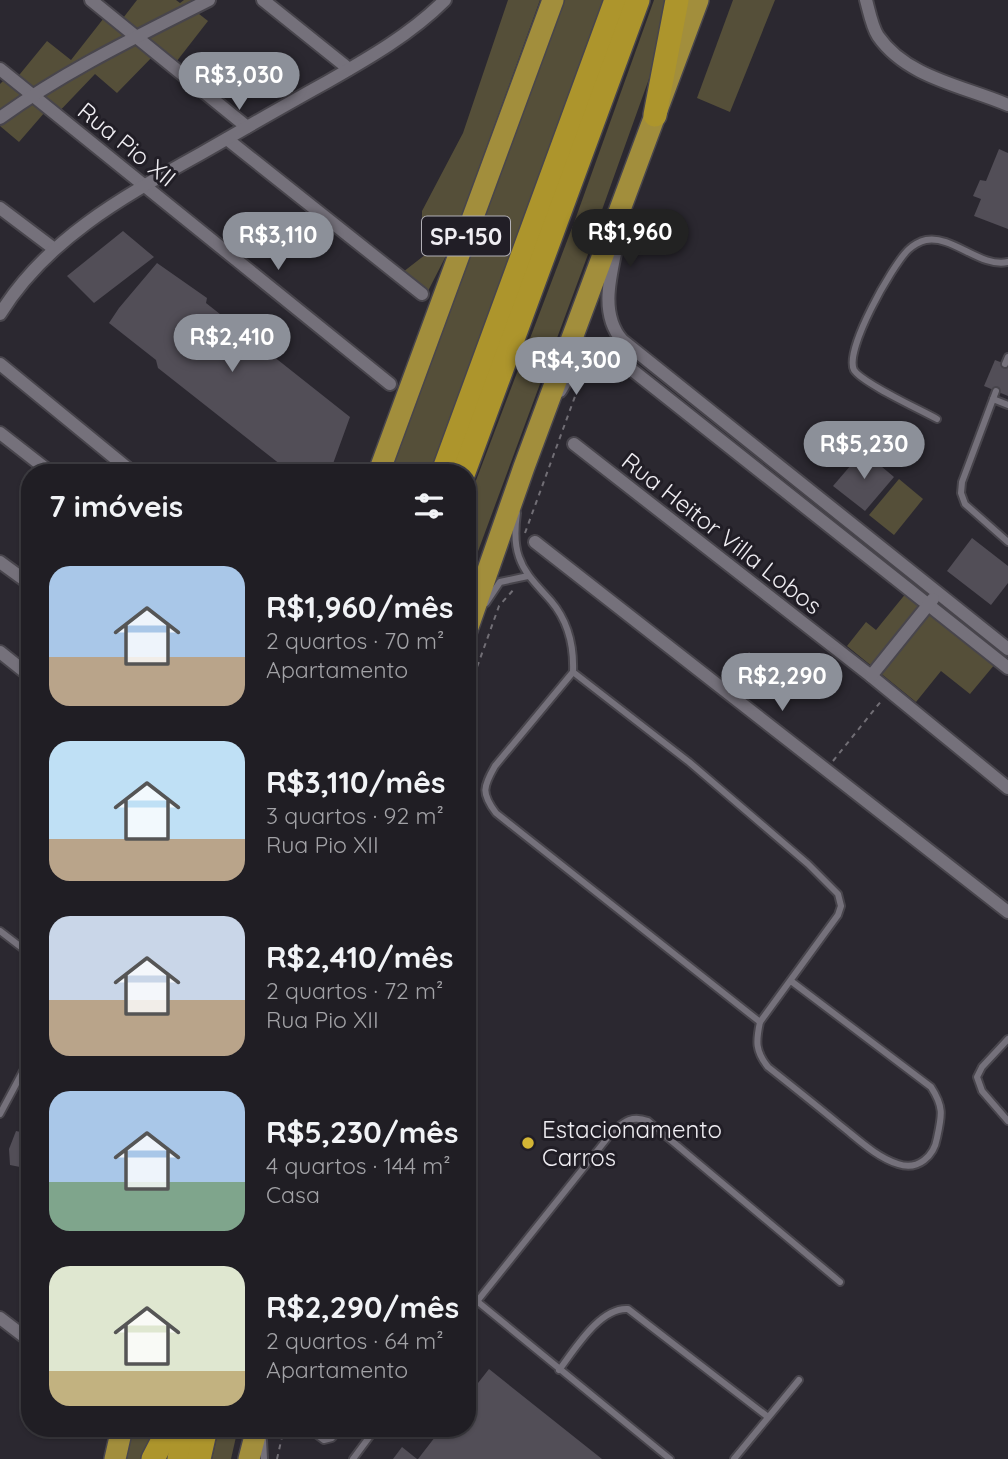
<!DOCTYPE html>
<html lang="pt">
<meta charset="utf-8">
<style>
body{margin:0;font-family:Quicksand,sans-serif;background:#28272c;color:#f1f3f6;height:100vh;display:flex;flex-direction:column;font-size:26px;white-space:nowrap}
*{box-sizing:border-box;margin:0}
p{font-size:23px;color:#a2a2a6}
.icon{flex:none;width:38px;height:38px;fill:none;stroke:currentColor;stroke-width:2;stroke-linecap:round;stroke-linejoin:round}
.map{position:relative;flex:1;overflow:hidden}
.sheet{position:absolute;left:21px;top:464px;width:455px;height:973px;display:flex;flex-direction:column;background:#201e24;border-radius:28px;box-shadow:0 2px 5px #0004,0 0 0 2px #3d3c41}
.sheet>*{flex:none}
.price{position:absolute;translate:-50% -60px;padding:0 16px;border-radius:24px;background:#8c9099;color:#fff;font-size:23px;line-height:46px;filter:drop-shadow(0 2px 4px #0008)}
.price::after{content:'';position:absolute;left:50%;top:42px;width:21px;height:16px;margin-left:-10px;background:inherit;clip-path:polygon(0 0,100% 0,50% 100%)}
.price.active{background:#222;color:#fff}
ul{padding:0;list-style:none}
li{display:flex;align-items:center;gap:21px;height:175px;padding:0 28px}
li span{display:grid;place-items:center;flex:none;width:196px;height:140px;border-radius:21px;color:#555}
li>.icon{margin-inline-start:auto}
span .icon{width:84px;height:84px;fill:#fffc;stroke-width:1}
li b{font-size:30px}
h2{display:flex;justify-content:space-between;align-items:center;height:84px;padding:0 28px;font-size:30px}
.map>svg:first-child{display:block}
.green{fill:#554f39}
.building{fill:#524e57}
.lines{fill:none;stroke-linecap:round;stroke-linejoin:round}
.service-casing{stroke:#48454c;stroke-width:10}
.minor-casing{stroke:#48454c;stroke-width:16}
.trunk-casing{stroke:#48454c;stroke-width:24}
.motorway-casing{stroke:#48454c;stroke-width:26}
.path{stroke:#716e75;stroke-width:2;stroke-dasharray:5 5;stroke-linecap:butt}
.service{stroke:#75717b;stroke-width:6}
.minor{stroke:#75717b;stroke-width:12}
.trunk{stroke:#a28e3c;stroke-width:21}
.motorway{stroke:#ad952c;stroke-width:23}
.poi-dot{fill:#d4b635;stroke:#211e26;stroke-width:2.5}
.labels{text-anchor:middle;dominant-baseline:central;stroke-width:6;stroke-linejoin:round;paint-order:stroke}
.shield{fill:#211e26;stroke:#b1afb5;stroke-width:2}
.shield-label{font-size:23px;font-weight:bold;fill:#efedf2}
.street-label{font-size:24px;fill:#efedf2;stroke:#211e26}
.poi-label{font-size:24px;fill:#efedf2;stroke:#211e26;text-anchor:start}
</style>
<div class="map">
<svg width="1008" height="1459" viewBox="0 0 1008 1459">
<rect width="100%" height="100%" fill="#2b2830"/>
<!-- green -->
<g class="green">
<polygon points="137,0 176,0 180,3 184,0 207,0 136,35 120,22"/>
<polygon points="508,0 540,0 450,248 428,291 403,272 430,251 427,234 431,229 422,219 422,211 463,133"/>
<polygon points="565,0 605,0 431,472 391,472"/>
<polygon points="654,0 671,0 669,23 593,235 590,249 467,581 467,504 575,220"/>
<polygon points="733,0 775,0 730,112 697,98"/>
<polygon points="194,10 208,21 173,66 137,36"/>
<polygon points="107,14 156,53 117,93 95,74 53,118 45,112 19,142 0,126 0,84 4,80 11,85 47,41 71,60"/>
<polygon points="899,479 923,499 894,535 869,515"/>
<polygon points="907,592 995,664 970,694 941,671 916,702 847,646 866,622 876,630"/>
<polygon points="132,1428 162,1428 146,1459 125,1459"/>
<polygon points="219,1428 238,1428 231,1459 212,1459"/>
</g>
<!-- building -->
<g class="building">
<polygon points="999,149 1008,153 1008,229 974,216 981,199 973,196 980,180 986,181"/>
<polygon points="123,231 154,257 94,303 67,276"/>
<polygon points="157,263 207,298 206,303 350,417 330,472 290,472 158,368 156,360 109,323 119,308"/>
<polygon points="995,360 1008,365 1008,396 984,386"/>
<polygon points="863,451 894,477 865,511 833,486"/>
<polygon points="972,538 1008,566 1008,583 991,605 947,571"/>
<polygon points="749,652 761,662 747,680 744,677 742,680 735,670"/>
<polygon points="16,1131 30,1134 30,1169 10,1165 9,1149"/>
<polygon points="489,1369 602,1459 418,1459 442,1428 467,1428 467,1397"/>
<polygon points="402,1447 417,1459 393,1459"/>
</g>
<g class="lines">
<!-- service casing -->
<g class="service-casing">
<g id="service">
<polyline points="1005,364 1008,357"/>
<polyline points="996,391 962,482 961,493 965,504 1008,542"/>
<polyline points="993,399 1008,405"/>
<path d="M937,419c-16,-9 -75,-36 -83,-49 -10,-20 38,-104 54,-120 4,-4 12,-9 18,-10 27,-5 54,28 82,22"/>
<path d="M517,513c-2,14 -3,30 2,44 6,18 20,30 32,44 17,20 23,46 22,71l-78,94c-12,21 -14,27 1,47l264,209"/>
<polyline points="486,603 500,582 528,576"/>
<path d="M573,672l116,90 119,102 30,30 3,12 -3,9 -78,107c-4,19 -5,29 8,45 24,19 48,38 72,58 18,14 36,32 58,39 20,7 36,-8 39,-26 5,-23 7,-31 -6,-51l-140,-106"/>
<polyline points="0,931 30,954"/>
<polyline points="1008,1039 982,1067 977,1077 982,1091 1008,1121"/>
<polyline points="0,1114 30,1058"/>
<polyline points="467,1293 670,1459"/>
<path d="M467,1314l146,-183c12,-10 19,-16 35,-10l192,161"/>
<path d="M559,1370c16,-21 41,-63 69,-61l140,108"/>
<polyline points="308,1428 324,1440 332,1438 340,1428"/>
<polyline points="263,1440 264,1459"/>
<polyline points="353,1459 376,1428"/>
<polyline points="734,1459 799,1380"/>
</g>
</g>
<!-- minor casing -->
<g class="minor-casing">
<g id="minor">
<polyline points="91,0 247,127"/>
<polyline points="263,0 349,69"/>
<path d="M866,0c3,11 6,27 12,36 29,42 86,50 130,69"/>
<polyline points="0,69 390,384"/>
<path d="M0,118c65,-47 138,-82 209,-118"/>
<polyline points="227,139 422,294"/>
<polyline points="0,208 53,248"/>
<path d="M619,234c-6,34 -22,77 3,106l386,309"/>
<path d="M0,314c48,-77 125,-118 202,-161 42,-24 83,-48 125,-71 42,-24 84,-48 118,-82"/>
<polyline points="0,364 132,472"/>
<path d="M560,391c11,-17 22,-50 47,-41l401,318"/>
<polyline points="0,433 50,472"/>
<polyline points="574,444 871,676 1008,788"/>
<polyline points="535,542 1008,912"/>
<polyline points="0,562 30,584"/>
<polyline points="0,652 30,676"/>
<polyline points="871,676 933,599"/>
<polyline points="0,1318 30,1341"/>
</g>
</g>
<!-- trunk casing -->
<g class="trunk-casing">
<g id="trunk">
<polyline points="379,472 553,0"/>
<polyline points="467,630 524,467 698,0"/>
<polyline points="115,1459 122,1428"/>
<polyline points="249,1459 257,1428"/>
</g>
</g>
<!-- motorway casing -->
<g class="motorway-casing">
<g id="motorway">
<polyline points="655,115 677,0"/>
<polyline points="443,472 616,0"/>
<polyline points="464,472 638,0"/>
<polyline points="153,1459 169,1428"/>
<polyline points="179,1459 185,1428"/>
<polyline points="199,1459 206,1428"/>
</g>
</g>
<!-- path -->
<g class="path">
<polyline points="525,533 581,380"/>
<polyline points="467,695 499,606 515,588"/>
<polyline points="833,761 882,700"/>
<polyline points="277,1459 284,1428"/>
</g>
<!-- service -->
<use href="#service" class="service"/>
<!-- minor -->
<use href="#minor" class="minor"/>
<!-- trunk -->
<use href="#trunk" class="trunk"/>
<!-- motorway -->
<use href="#motorway" class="motorway"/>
</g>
<!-- markers -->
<circle class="poi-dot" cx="528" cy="1143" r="7"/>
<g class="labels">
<!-- shield labels -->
<rect class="shield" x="422" y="216.5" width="88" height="39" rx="5"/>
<g class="shield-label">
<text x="466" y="236">SP-150</text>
</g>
<!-- street labels -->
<g class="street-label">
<text transform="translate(127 144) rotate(39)">Rua Pio XII</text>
<text transform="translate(722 533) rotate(38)">Rua Heitor Villa Lobos</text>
</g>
<!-- poi labels -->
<g class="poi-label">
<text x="542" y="1129">Estacionamento<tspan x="542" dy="28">Carros</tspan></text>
</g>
</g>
</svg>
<b class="price" style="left:239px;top:112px">R$3,030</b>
<b class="price active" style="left:630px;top:269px">R$1,960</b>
<b class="price" style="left:278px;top:272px">R$3,110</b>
<b class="price" style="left:232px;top:374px">R$2,410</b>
<b class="price" style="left:576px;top:397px">R$4,300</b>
<b class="price" style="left:864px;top:481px">R$5,230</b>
<b class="price" style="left:782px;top:713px">R$2,290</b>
<section class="sheet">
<h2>7 imóveis<svg class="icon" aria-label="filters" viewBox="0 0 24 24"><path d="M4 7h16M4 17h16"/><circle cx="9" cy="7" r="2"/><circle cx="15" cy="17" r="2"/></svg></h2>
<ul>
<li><span style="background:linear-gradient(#a9c7e8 65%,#b9a48a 0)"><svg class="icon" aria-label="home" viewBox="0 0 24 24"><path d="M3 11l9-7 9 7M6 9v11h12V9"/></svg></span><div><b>R$1,960/mês</b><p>2 quartos · 70 m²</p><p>Apartamento</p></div></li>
<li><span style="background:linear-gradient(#bfe0f5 70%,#b9a48a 0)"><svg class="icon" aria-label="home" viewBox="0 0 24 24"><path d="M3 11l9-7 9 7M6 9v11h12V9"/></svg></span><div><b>R$3,110/mês</b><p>3 quartos · 92 m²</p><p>Rua Pio XII</p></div></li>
<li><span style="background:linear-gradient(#c9d6e8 60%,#b9a48a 0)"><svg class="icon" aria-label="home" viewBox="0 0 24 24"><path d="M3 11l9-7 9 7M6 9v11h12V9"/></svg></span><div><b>R$2,410/mês</b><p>2 quartos · 72 m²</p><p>Rua Pio XII</p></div></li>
<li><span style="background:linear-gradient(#a9c7e8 65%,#7fa58c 0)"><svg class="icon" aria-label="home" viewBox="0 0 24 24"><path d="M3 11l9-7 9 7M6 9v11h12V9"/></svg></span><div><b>R$5,230/mês</b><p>4 quartos · 144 m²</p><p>Casa</p></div></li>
<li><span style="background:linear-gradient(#dfe7d0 75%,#c2b280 0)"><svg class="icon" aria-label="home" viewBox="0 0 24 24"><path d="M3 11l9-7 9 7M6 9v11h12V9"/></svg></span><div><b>R$2,290/mês</b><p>2 quartos · 64 m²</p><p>Apartamento</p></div></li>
</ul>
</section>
</div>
